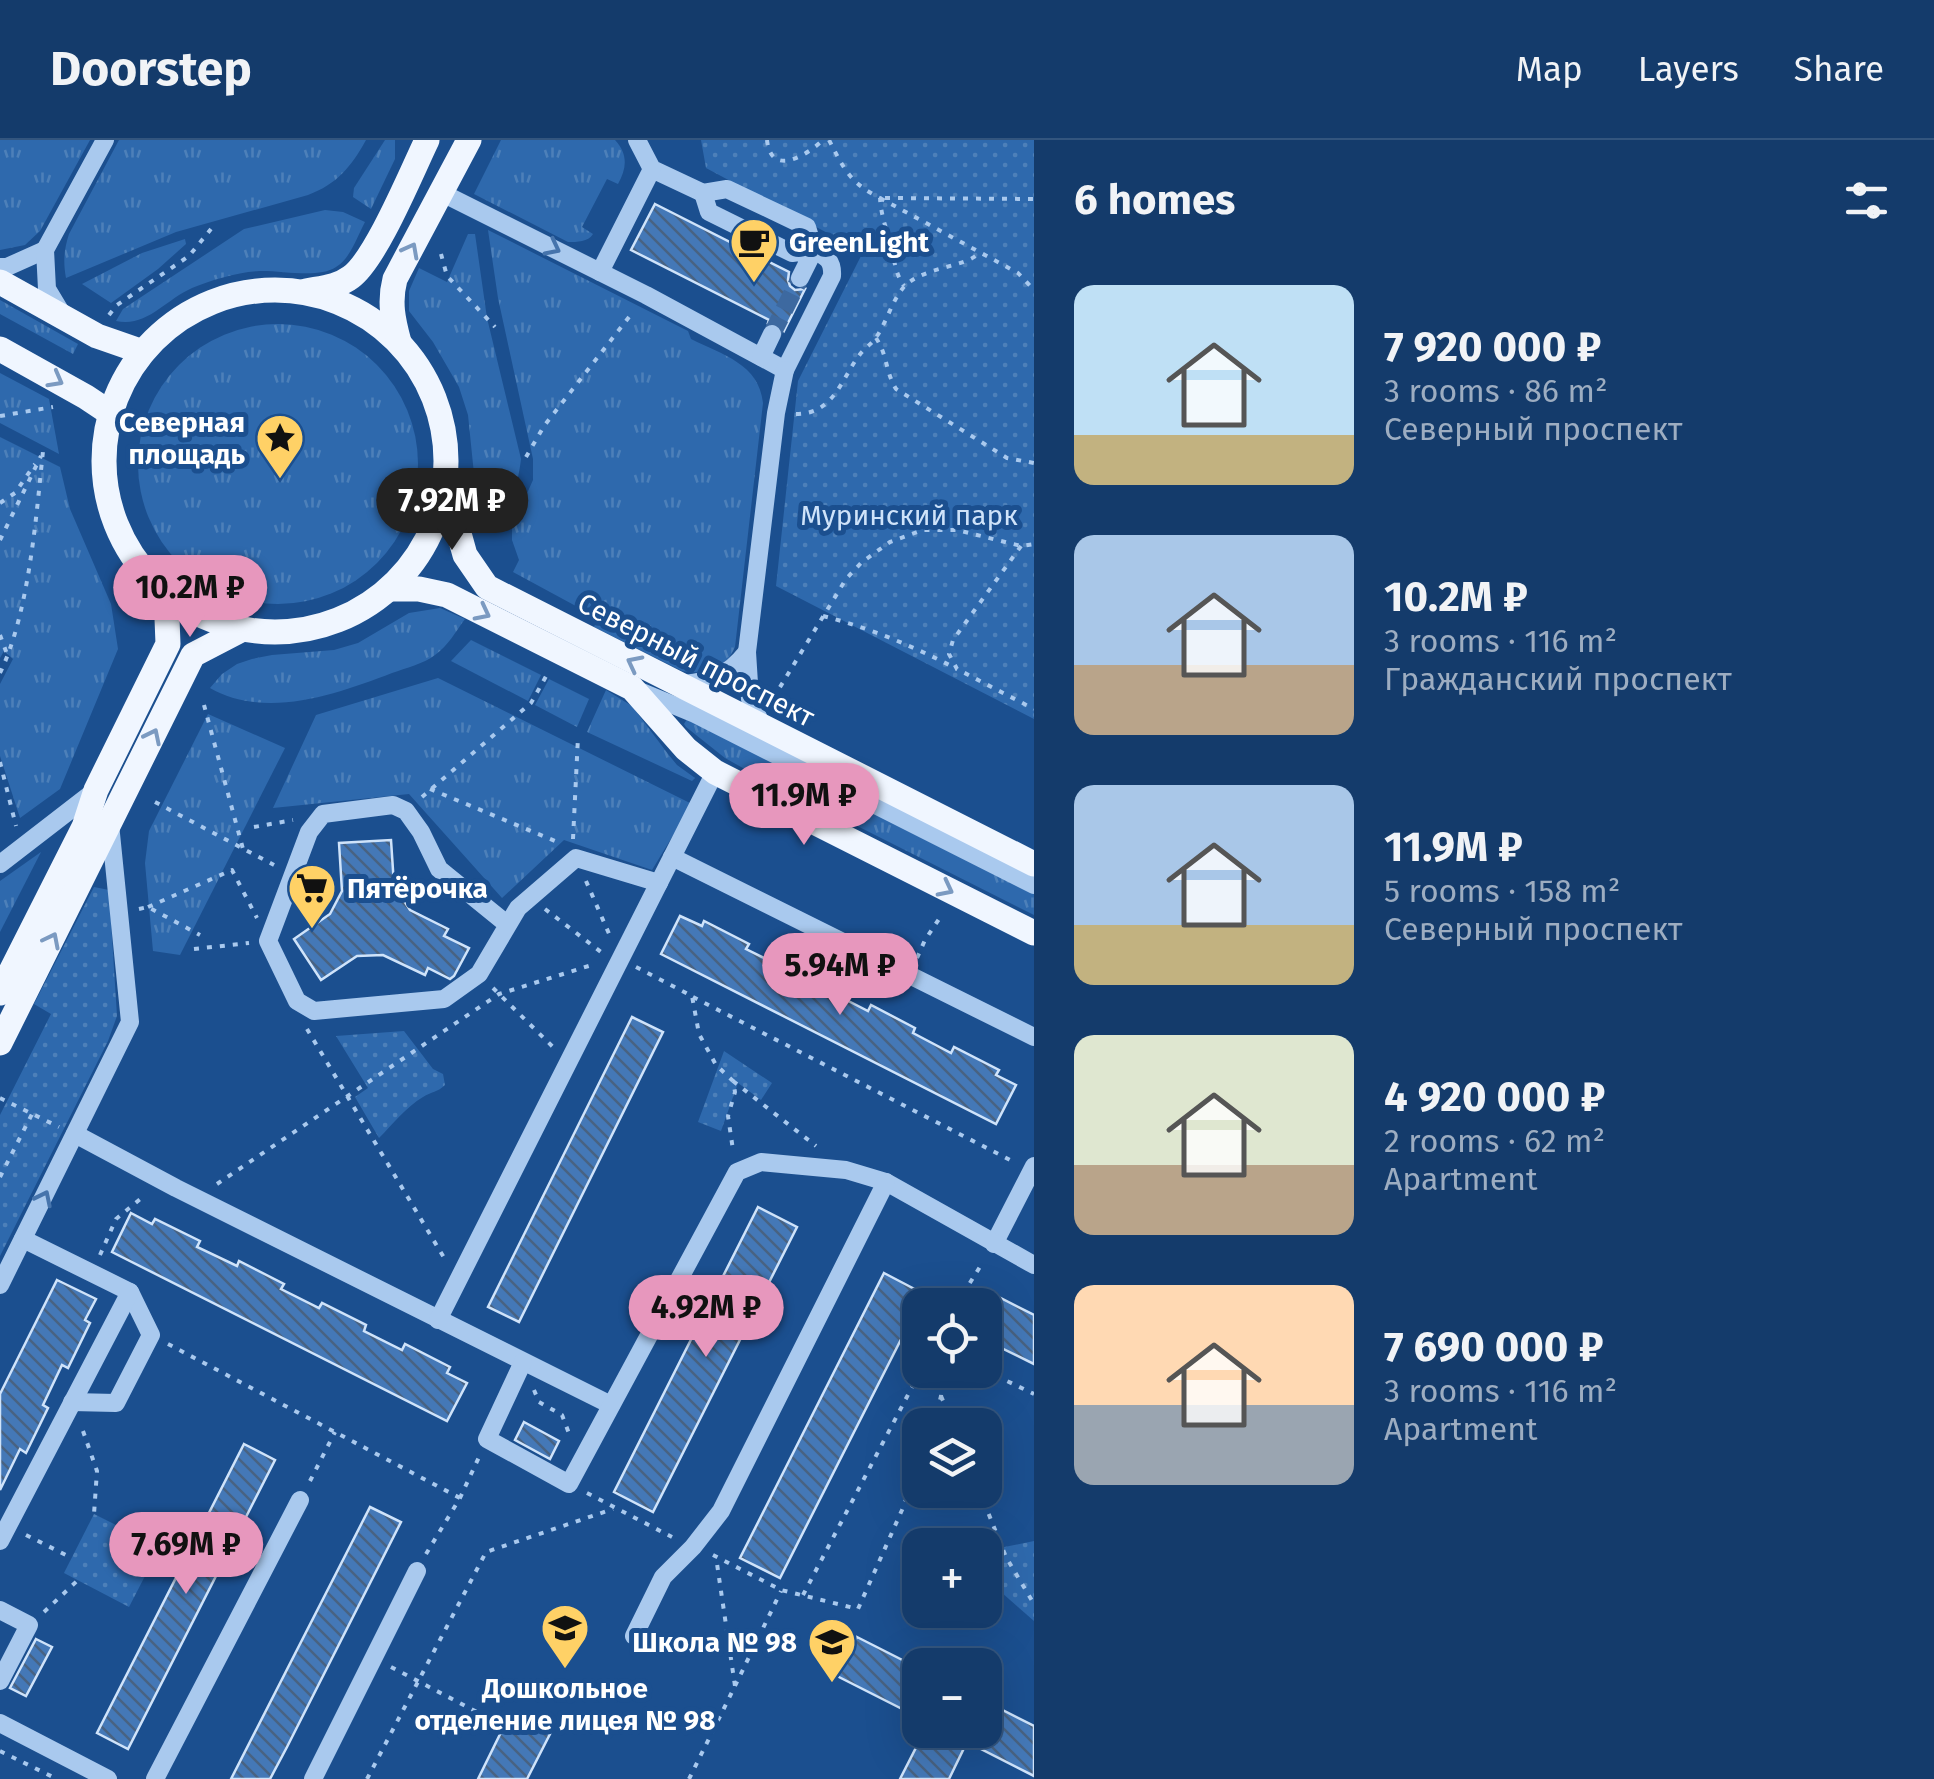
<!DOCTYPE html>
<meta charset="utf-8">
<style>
body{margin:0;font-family:"Fira Sans",sans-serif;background:#214673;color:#f1f3f6;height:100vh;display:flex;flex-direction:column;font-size:38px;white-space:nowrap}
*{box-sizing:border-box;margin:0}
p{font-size:32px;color:#9dadc1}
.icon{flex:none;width:55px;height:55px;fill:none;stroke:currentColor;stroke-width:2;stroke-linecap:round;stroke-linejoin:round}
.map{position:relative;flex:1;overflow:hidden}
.panel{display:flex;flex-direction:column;background:#143b6b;width:900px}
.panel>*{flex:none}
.fabs{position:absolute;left:902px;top:1148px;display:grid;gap:20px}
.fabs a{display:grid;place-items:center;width:100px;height:100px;border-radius:20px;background:#143b6b;box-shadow:0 10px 40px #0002,0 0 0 2px #33557e;font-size:50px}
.price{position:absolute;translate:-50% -85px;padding:0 22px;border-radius:35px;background:#e797bd;color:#111;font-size:32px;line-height:65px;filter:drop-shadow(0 2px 5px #0008)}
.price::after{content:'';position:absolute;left:50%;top:60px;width:30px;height:22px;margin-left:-15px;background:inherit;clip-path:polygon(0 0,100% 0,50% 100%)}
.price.current{background:#222;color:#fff}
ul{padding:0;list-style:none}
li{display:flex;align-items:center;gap:30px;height:250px;padding:0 40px}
li span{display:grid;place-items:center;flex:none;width:280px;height:200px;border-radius:20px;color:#555}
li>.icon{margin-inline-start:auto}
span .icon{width:120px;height:120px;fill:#fffc;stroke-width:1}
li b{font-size:42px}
h2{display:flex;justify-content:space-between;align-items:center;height:120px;padding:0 40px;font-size:42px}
header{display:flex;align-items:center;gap:60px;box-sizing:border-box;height:140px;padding:0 50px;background:#143b6b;border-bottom:2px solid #33557e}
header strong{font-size:48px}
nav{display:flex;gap:55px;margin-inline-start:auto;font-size:35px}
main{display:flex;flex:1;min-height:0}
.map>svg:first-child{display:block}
.grass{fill:url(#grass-tufts)}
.park{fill:url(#park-dots)}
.building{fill:url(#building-back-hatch);stroke:#cfe3fa;stroke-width:2.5}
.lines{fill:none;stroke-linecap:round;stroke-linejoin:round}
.minor-tunnel{stroke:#3d69a0;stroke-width:18;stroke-dasharray:18 9;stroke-linecap:butt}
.path{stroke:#a9c9ee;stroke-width:4;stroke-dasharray:5 8;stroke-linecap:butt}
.minor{stroke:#a9c9ee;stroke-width:18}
.major{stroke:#f0f6ff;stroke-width:25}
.oneway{stroke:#4674ac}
.oneway2{stroke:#7b9ac1}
.labels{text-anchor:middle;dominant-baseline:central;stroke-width:10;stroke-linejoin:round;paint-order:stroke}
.poi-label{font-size:28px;font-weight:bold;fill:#fff;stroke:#1b4f8f;text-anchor:start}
.park-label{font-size:28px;fill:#cfe3fa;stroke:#1b4f8f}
.street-label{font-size:28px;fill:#fff;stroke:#1b4f8f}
</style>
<header>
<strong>Doorstep</strong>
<nav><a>Map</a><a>Layers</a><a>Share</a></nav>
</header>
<main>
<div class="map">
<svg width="1034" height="1639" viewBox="0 0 1034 1639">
<defs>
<pattern id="grass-tufts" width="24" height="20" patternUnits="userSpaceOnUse" patternTransform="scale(2.5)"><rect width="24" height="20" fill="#2e69ad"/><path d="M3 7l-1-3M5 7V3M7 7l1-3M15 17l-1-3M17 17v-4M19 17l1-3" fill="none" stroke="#4d80b9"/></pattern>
<pattern id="park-dots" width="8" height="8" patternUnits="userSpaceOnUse" patternTransform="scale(2.5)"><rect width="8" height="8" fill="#2e69ad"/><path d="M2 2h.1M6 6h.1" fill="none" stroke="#4d80b9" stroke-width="1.8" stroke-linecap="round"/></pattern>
<pattern id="building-back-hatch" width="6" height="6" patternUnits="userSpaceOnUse" patternTransform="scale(2.5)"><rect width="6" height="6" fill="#4478b7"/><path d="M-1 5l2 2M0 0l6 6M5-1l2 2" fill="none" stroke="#486282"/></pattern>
</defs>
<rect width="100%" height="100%" fill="#1b4f8f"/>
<!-- grass -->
<g class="grass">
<polygon points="0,0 90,0 40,91 25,105 0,110"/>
<path d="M119,0h247c-15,27 -29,44 -58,55l-132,37 -110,46c-3,-16 -2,-29 3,-44z"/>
<polygon points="385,0 395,0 395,19 371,69 353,57 354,48"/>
<path d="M501,0h114c13,14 12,28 3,44l-11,-5 -25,48 11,7c-5,8 -16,8 -25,8l-94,-48z"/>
<path d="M325,70l18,2 22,10c-8,15 -15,37 -29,45 -18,12 -55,3 -77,4 -21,1 -48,9 -67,17 -27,12 -46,40 -76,33l7,-12 121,-80z"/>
<path d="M488,90l200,101 3,8c32,16 68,25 72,64l-28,244c-10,23 -30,28 -53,24l-88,-44 4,-9 -85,-46 6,-12 -7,-20v-13l21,-47v-21l-35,-161z"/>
<path d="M468,94h7l12,84 34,141c-2,16 -7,47 -25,53 -2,1 -16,1 -18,1l-10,-98 -9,-28 -26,-45 -24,-31v-20l10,-23 28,14z"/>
<polygon points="185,99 186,104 158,129 111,163 82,144 142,113"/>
<polygon points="0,160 78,204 73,214 0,174"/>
<circle cx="278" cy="324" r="140"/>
<polygon points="0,233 49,259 59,314 0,283"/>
<polygon points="0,297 60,327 70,369 111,464 118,509 60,649 20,678 0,616 0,544 13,519 4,511 0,518"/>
<path d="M440,468l25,11c-9,12 -17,27 -30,36 -12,9 -29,13 -43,18 -55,21 -126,47 -182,15l12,-14 15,-10 15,-5 20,-4 62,-5 24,-7 51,-30z"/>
<polygon points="471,500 541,535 528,561 451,521"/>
<polygon points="438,538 692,664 652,730 564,700 502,758 409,654 273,668 316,575"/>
<polygon points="549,539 589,559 577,587 535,565"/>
<polygon points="606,550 632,566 668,614 677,625 695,638 692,641 587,592"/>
<polygon points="208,574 285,608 180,815 153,811 145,723 149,691"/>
<polygon points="687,579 1034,753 1034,775 750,632 725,618 686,587 684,584"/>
<polygon points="41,712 0,792 0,741"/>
</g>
<!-- park -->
<g class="park">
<polygon points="701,0 1034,0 1034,579 776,446 798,241 863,112 706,28"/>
<polygon points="94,747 109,750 117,876 108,901 0,1116 0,975 51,874 34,864"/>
<path d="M404,891l29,38 10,5 2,11c-7,7 -14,7 -22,12 -17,10 -30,27 -44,41l-24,-41 13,-9 -32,-52z"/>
<polygon points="724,911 772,943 761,960 738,943 721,991 698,982"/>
<polygon points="94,1374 160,1407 129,1467 64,1433"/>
<polygon points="1034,1401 1034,1481 992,1444 985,1435 985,1411"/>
</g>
<!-- building -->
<g class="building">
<polygon points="655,64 789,132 788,140 790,146 795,150 805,149 784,191 778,183 768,183 769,180 631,110"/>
<polygon points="391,700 394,745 410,770 448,789 444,796 469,808 454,836 450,839 428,828 425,835 383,815 357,816 321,840 294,799 330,774 342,751 339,703"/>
<polygon points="680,776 702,786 704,781 749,804 746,809 786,829 788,823 833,846 831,852 868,871 871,865 915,888 913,893 951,913 954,907 999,930 996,935 1016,945 996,984 661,814"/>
<polygon points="632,877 663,892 519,1182 488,1167"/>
<polygon points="758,1067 797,1087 653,1372 614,1352"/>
<polygon points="131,1073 152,1084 155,1079 200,1101 197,1107 237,1126 239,1121 284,1144 281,1149 319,1168 322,1163 366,1185 364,1191 402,1210 405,1204 450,1227 447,1233 467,1243 447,1281 112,1112"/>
<polygon points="884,1133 924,1154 780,1438 740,1418"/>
<polygon points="57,1140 96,1159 85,1180 90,1183 68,1228 62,1225 43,1265 48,1268 26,1313 20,1309 0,1350 0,1254"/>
<polygon points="991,1153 1034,1175 1034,1224 985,1200 985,1164"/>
<polygon points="524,1282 559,1301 550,1319 515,1300"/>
<polygon points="244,1304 275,1320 128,1609 97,1593"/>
<polygon points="370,1367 401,1382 287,1607 270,1639 231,1639"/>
<polygon points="857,1497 920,1529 920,1578 837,1536"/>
<polygon points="36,1499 52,1507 26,1556 10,1548"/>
<polygon points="985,1561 1034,1586 1034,1636 967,1602 949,1639 900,1639 925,1590 985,1590"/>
<polygon points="510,1574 550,1594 527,1639 478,1639"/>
</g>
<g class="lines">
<!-- minor-tunnel -->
<polyline class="minor-tunnel" points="772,194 800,138"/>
<!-- path -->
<g class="path">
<path d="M767,0c4,38 40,15 56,0"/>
<path d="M829,0c15,29 21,43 51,58 1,18 7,32 11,49 4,15 4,26 13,39"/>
<polyline points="880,58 1018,133 1034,150"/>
<polyline points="885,58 1034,59"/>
<polyline points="441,114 447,136 495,187"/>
<polyline points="109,175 117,165 189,116 211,89"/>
<path d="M876,198c12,18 9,33 20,51l111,69 27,5"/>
<path d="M796,274c39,0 45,-36 65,-61 5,-6 12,-10 16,-17 10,-15 15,-35 26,-48 19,-22 64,-20 77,-36"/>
<polyline points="0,276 53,267"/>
<polyline points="526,317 544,286 633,172"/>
<polyline points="0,363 15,353 35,324"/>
<polyline points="0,400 41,316"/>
<polyline points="1021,406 953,500 949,514 957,529 1034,569"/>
<path d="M823,476c47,12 90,30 134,53"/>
<polyline points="0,495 7,514"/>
<path d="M0,533c29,-60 36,-155 43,-222"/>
<polyline points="770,554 777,552 846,439 862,422 890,402 923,390 957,390 1021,406 1034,404"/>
<polyline points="204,565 243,709"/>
<polyline points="0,622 16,686"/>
<polyline points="430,649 560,703"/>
<polyline points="422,657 531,563 549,531"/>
<polyline points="155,662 274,725"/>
<polyline points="254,687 293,680"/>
<polyline points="573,699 578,597"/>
<polyline points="586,741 610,796"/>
<polyline points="148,767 232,730 257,778"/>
<polyline points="139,769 148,767 200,795"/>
<polyline points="545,769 601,812"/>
<polyline points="194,809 249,803"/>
<polyline points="917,818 925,800 939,779"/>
<polyline points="636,827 692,856 699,894 716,925 733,941 735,952 728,976 733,1010"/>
<polyline points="493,848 554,908"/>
<polyline points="693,857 1014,1022"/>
<polyline points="307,889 446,1121"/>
<polyline points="733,941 816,1006"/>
<polyline points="0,958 59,987"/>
<polyline points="0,1037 32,974"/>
<polyline points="217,1044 499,854 595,824"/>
<polyline points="100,1115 116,1079 144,1056"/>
<polyline points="956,1165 983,1122"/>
<polyline points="168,1204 460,1358"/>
<polyline points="984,1230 1034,1254"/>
<polyline points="534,1250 539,1262 562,1275 570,1296"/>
<polyline points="941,1256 953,1285"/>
<polyline points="934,1285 941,1256 943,1230"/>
<polyline points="83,1291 97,1331 94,1374"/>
<polyline points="310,1341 335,1292"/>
<polyline points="979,1350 1006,1417 1034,1464"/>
<polyline points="587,1353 672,1397"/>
<polyline points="26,1395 72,1418"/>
<polyline points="426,1414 460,1358 479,1317"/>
<polyline points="713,1415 781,1450 858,1469 902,1370 920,1322"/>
<polyline points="803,1455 921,1230"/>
<polyline points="44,1472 78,1440"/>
<polyline points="391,1527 498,1583"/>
<polyline points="735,1546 781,1451"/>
<polyline points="0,1611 57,1639"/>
<polyline points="367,1639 486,1412 613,1369"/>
<polyline points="689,1639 735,1546 716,1417"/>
</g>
<!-- minor -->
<g class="minor">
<path d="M442,53l204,102 139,75 47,-94c1,-15 -5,-19 -18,-26l-7,-23 -80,-38 -24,4 -51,-24 -15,-29"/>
<polyline points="703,53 709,72 792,113 814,110 800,138"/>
<polyline points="0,127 7,127 45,110"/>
<polyline points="600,132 652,29"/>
<polyline points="62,174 47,149 45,110 105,0"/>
<polyline points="761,217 772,194"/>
<path d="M679,545c33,-5 46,-6 68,-33"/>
<polyline points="637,550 695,574 1034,745"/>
<polyline points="762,586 750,559 747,512 776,273 785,230"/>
<polyline points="672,717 1034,897"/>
<polyline points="0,724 96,650"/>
<polyline points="508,785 439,729 421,692 406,671 393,665 323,674 309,692 268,801 297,861 314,871 444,859 479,834 518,768 576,718 659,743"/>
<polyline points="75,994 176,1048 611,1265"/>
<polyline points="994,1104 1034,1026"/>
<polyline points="0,1145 130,882 110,684"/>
<polyline points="438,1180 715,632"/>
<polyline points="523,1222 487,1299 569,1344 737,1032 761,1022 846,1030 886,1042 1034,1125"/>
<polyline points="72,1262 116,1263 151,1195 130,1152"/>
<polyline points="0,1401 130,1152 23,1099"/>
<polyline points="0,1470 29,1485 0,1541"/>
<polyline points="634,1496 663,1437 693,1407 721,1371 886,1042"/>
<polyline points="0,1583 108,1639"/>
<polyline points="155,1639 300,1360"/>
<polyline points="313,1639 417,1431"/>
</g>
<!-- major -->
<g class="major">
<polyline points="0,142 97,196 143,212"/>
<circle cx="275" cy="321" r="171"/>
<path d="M306,151c15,-3 32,-4 45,-14 25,-18 61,-106 76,-137"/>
<path d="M399,202c-6,-22 -10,-40 -4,-63l74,-139"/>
<polyline points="0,209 86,257 110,273"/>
<polyline points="445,343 465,415 487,447 1034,724"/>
<polyline points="391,449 419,449 447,455 632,548 686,609 715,632 1034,793"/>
<polyline points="0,853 84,687 96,650 168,504 166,453"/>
<polyline points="0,903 193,515 243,489"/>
</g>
</g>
<!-- one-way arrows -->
<defs><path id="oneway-chevron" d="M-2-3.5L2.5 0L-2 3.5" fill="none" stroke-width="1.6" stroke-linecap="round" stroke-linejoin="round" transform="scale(2.5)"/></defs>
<g class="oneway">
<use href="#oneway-chevron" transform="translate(553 108) rotate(27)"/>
<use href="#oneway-chevron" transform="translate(44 1058) rotate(-64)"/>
</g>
<g class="oneway2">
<use href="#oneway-chevron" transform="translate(411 110) rotate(-62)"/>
<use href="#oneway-chevron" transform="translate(56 240) rotate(29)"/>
<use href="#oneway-chevron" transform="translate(483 473) rotate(27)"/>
<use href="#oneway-chevron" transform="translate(634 523) rotate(-153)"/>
<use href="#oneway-chevron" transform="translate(153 596) rotate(-64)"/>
<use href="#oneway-chevron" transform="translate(946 749) rotate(27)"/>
<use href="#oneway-chevron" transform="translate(52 800) rotate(-63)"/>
</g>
<!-- icons -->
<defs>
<g id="cafe-pin" transform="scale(2.5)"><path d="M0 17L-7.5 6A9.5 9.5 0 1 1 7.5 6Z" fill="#ffd166" stroke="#1b4f8f"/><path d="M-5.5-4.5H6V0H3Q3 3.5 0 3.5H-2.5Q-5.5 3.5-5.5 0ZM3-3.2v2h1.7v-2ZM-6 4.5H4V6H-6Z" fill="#111"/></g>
<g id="sight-pin" transform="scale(2.5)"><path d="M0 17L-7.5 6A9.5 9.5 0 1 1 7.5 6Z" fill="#ffd166" stroke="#1b4f8f"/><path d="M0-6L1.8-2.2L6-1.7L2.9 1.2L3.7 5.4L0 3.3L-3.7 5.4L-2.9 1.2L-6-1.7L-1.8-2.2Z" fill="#111"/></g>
<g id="supermarket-pin" transform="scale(2.5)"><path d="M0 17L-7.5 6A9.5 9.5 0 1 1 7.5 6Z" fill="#ffd166" stroke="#1b4f8f"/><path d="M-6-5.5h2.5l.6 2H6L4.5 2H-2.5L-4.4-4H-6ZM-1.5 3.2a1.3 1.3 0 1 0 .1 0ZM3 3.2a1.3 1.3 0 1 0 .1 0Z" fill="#111"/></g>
<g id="school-pin" transform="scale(2.5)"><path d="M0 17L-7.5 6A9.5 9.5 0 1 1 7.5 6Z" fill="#ffd166" stroke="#1b4f8f"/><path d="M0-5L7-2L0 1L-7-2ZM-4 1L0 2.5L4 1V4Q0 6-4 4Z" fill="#111"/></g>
</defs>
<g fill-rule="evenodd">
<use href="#cafe-pin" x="754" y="102"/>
<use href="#sight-pin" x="280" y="298"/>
<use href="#supermarket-pin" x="312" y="748"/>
<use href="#school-pin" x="565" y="1488"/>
<use href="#school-pin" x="832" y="1502"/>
</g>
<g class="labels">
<!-- poi labels -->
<g class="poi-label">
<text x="789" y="102">GreenLight</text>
<text x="245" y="282" text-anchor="end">Северная<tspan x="245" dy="32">площадь</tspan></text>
<text x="347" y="748">Пятёрочка</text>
<text x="797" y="1502" text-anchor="end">Школа № 98</text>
<text x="565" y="1548" text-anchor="middle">Дошкольное<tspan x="565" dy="32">отделение лицея № 98</tspan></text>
</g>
<!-- park labels -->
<g class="park-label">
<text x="909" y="375">Муринский парк</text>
</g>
<!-- street labels -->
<g class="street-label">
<text transform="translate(696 520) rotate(27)">Северный проспект</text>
</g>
</g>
</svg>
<div class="fabs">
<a><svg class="icon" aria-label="locate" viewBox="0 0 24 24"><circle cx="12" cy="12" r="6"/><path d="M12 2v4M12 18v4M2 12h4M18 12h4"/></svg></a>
<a><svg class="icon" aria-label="layers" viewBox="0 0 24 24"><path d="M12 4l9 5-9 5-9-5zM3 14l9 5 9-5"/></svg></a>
<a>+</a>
<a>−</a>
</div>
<b class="price current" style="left:452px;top:413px">7.92M ₽</b>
<b class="price" style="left:190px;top:500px">10.2M ₽</b>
<b class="price" style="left:804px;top:708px">11.9M ₽</b>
<b class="price" style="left:840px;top:878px">5.94M ₽</b>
<b class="price" style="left:706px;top:1220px">4.92M ₽</b>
<b class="price" style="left:186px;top:1457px">7.69M ₽</b>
</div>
<section class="panel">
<h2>6 homes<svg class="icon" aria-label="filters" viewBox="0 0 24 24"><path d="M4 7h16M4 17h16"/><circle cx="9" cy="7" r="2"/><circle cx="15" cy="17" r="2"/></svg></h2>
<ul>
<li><span style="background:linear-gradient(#bfe0f5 75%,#c2b280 0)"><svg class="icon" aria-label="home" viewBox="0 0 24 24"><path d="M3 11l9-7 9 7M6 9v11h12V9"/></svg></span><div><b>7 920 000 ₽</b><p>3 rooms · 86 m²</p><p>Северный проспект</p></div></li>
<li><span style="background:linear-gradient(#a9c7e8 65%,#b9a48a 0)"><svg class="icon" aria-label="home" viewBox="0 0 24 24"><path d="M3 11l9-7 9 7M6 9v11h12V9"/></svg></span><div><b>10.2M ₽</b><p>3 rooms · 116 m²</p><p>Гражданский проспект</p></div></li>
<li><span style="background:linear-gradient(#a9c7e8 70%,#c2b280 0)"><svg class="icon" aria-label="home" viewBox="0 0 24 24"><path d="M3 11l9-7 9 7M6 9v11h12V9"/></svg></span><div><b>11.9M ₽</b><p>5 rooms · 158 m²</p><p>Северный проспект</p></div></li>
<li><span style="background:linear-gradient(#dfe7d0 65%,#b9a48a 0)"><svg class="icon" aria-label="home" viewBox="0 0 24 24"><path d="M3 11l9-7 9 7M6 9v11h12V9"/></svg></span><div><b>4 920 000 ₽</b><p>2 rooms · 62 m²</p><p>Apartment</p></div></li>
<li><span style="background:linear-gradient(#ffd9b3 60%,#9aa5b1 0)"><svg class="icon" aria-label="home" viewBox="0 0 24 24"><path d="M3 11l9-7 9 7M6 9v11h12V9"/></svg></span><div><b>7 690 000 ₽</b><p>3 rooms · 116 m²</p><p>Apartment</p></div></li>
</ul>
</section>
</main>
